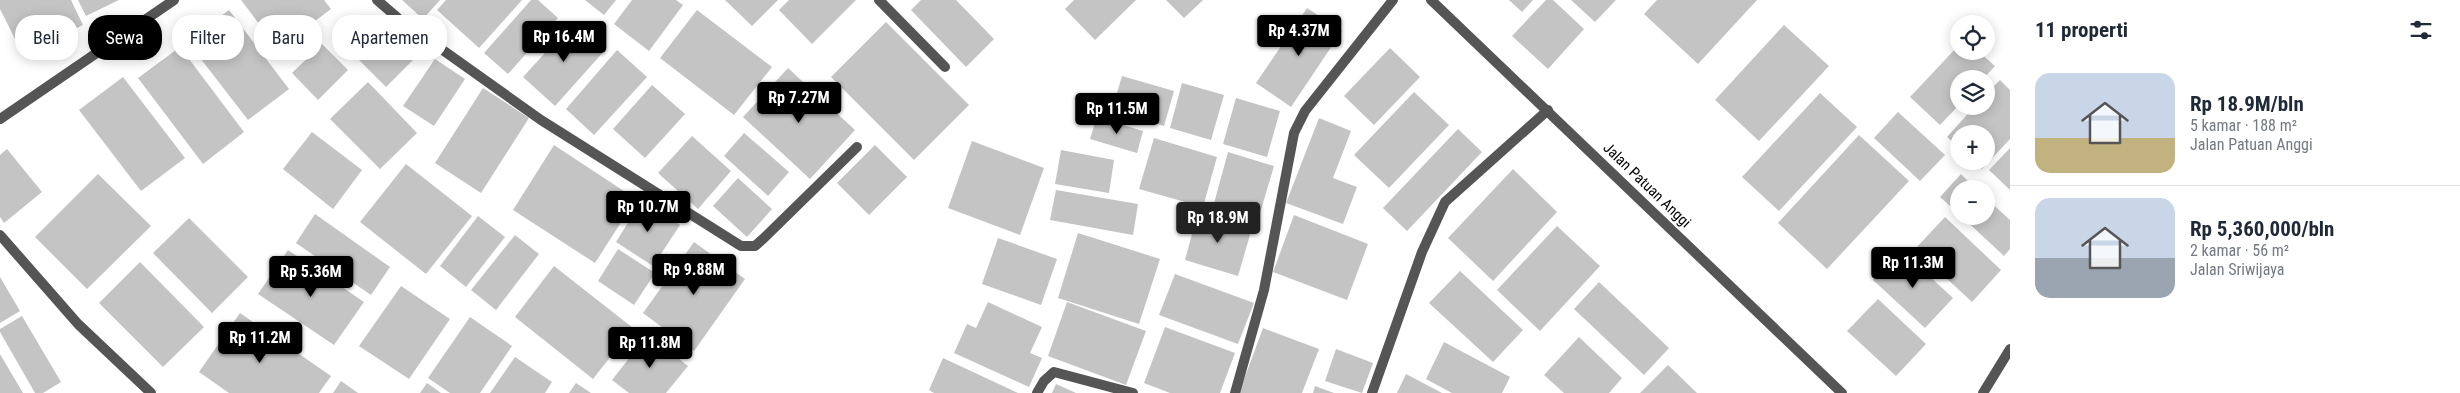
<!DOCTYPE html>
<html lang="id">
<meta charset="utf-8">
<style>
body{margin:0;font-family:"Roboto Condensed",sans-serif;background:#f2f2f3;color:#1f2937;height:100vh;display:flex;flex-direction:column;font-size:19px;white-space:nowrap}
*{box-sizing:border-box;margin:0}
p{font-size:16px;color:#747a83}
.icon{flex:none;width:28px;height:28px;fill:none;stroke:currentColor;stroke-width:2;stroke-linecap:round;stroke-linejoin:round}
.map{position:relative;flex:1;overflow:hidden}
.drawer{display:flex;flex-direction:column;background:#fff;width:450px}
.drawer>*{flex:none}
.hud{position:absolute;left:15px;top:15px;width:475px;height:45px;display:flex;gap:10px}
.fabs{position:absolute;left:1950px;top:15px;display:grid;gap:10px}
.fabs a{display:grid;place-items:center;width:45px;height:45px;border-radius:50%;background:#fff;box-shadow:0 2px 12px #0003;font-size:25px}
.price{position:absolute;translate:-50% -42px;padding:0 11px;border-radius:5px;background:#000;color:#fff;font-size:16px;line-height:32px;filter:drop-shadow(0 1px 2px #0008)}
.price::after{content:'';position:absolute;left:50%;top:30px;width:15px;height:11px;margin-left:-8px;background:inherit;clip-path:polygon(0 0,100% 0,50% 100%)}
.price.selected{background:#222;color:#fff}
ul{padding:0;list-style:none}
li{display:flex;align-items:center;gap:15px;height:125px;padding:0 25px}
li+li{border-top:1px solid #e0e1e3}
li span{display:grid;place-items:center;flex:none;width:140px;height:100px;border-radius:15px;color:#555}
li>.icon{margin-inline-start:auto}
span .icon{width:60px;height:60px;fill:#fffc;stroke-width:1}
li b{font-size:21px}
h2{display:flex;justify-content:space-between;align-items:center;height:60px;padding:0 25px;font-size:21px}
.tag{padding:0 18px;border-radius:20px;background:#fff;box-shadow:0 2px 12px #0003;font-size:18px;line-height:45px}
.tag.selected{background:#000;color:#fff}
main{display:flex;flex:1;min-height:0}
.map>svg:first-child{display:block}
.building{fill:#c4c4c4}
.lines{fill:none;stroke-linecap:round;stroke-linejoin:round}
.minor{stroke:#555;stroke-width:10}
.tertiary{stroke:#555;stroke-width:10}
.labels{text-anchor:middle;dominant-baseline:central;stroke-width:4.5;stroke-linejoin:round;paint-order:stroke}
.street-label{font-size:15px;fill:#000;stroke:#fff}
</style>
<main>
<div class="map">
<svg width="2010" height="393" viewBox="0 0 2010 393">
<rect width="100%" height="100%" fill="#fff"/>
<!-- building -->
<g class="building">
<polygon points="0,0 71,0 83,25 23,55 0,9"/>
<polygon points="78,0 119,0 86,16"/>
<polygon points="241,0 324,0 331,9 278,49"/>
<polygon points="402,0 440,0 423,19"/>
<polygon points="446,0 522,0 479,48 437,10"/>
<polygon points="531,0 538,0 558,18 508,74 484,53"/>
<polygon points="585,0 616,0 604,15"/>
<polygon points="632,0 676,0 683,5 649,51 614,24"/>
<polygon points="725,0 778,0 752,26"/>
<polygon points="789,0 856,0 812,44 779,10"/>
<polygon points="921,0 956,0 994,39 966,67 911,10"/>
<polygon points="1074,0 1136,0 1095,40 1065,9"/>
<polygon points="1166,0 1203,0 1184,18"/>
<polygon points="1509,0 1533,0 1522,12"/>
<polygon points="1546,0 1553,0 1584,29 1548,69 1512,36"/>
<polygon points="1571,0 1616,0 1595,22"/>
<polygon points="1657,0 1757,0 1698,64 1644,14"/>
<polygon points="1307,8 1342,31 1291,107 1256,83"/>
<polygon points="229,10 289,89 248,120 187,41"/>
<polygon points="697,10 772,67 734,115 660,58"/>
<polygon points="375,19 414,59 386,87 346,47"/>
<polygon points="574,21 606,49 555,106 523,77"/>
<polygon points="886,22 969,105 914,160 831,77"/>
<polygon points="1784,25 1829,66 1759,141 1715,100"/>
<polygon points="322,44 348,70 318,100 292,73"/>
<polygon points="1959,45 1959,51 1978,51 1995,66 1983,79 1959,79 1959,105 1940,125 1910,97"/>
<polygon points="180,47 244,132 203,164 138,78"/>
<polygon points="1390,48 1420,77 1374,125 1344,96"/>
<polygon points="617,50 647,77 594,135 566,109"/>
<polygon points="435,59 465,79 434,126 403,106"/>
<polygon points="788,68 855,130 810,179 743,117"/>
<polygon points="1122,76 1174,91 1164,126 1112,110"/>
<polygon points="123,77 185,158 141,191 79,110"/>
<polygon points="2000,80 2010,90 2010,139 1982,169 1974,161 1986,161 1986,134 1959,134 1959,148 1947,137 1975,106 1986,106 1986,94"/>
<polygon points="368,82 417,133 380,169 330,119"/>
<polygon points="1182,83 1224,95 1211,140 1170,128"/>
<polygon points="652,85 685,114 645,158 613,129"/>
<polygon points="483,88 529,118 481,193 435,163"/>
<polygon points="1414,92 1449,125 1389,188 1354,155"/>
<polygon points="1820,93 1857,127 1779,211 1742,177"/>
<polygon points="1236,98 1280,111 1267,157 1223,144"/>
<polygon points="1898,112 1945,155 1920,181 1874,138"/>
<polygon points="1097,117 1143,131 1137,153 1090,139"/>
<polygon points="1319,118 1351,131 1333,178 1357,187 1343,224 1286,203"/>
<polygon points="1458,129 1482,152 1407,231 1383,208"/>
<polygon points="312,132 362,170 333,209 283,169"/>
<polygon points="744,133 789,172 768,196 724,156"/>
<polygon points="1859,135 1909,181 1827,269 1778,223"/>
<polygon points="692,136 731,171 698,209 658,173"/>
<polygon points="1154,138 1217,157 1203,207 1139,189"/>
<polygon points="972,141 1044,168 1020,235 948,208"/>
<polygon points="554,145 636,199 595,263 513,210"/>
<polygon points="875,145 907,177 869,215 837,183"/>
<polygon points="2010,148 2010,190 1989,170"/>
<polygon points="7,149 42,192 4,223 0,217 0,155"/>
<polygon points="1061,150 1114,160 1109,193 1055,184"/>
<polygon points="1228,152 1274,166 1258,220 1213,207"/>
<polygon points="406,164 472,216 426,274 360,222"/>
<polygon points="1513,169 1557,212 1493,281 1448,238"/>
<polygon points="98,174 151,226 87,289 35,237"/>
<polygon points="1961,174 1976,189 1959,189 1959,214 1940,197"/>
<polygon points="738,178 772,209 747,237 713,206"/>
<polygon points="1056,190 1138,204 1133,235 1050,220"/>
<polygon points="1986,198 2010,220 2010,249 2004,256 1961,216 1986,216"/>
<polygon points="642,200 680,225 653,266 616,242"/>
<polygon points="1198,212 1252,228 1238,276 1185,260"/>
<polygon points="315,214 390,267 371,295 296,243"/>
<polygon points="1294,215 1368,244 1347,300 1273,272"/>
<polygon points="478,216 505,237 466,287 440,266"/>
<polygon points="1945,217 2001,270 1972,302 1915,249"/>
<polygon points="189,218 248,277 212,313 153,253"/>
<polygon points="1557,226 1600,266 1540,331 1497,290"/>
<polygon points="1078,233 1160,259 1139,324 1058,298"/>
<polygon points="515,235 539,254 496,310 471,290"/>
<polygon points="998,238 1057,259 1041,305 982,284"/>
<polygon points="694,242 745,279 694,351 643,313"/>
<polygon points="618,249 655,273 634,305 598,281"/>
<polygon points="288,250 364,302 334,345 258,294"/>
<polygon points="1901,250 1953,298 1925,328 1873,280"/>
<polygon points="140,262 204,327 163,367 99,303"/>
<polygon points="554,266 633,328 593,379 515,317"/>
<polygon points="1460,271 1523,330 1493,362 1429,303"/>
<polygon points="1175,274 1254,303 1238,344 1159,315"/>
<polygon points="0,277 20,311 0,323"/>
<polygon points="1599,282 1669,348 1644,375 1574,309"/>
<polygon points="401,286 450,319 409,379 359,346"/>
<polygon points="1878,299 1926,344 1896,376 1847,331"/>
<polygon points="988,302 1042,327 1030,353 1042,358 1029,387 954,353 967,324 976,328"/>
<polygon points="1067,302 1146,331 1126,385 1048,356"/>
<polygon points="240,313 331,376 319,393 229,393 199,372"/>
<polygon points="22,316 61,382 43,393 35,393 0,332 0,329"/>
<polygon points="470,317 512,346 480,393 450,393 428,378"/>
<polygon points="1165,327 1235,353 1220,393 1170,393 1144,383"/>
<polygon points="1263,328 1319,349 1302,393 1239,393"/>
<polygon points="648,334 688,366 666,393 629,393 612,380"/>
<polygon points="1579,337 1622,378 1609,393 1564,393 1544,375"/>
<polygon points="1444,342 1510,377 1502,393 1452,393 1426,379"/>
<polygon points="1336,349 1373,363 1362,393 1325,381"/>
<polygon points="0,354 23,393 0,393"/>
<polygon points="515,357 552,382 545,393 490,393"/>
<polygon points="943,358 1018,393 934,393 929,390"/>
<polygon points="1668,365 1697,393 1640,393"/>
<polygon points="1406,374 1442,393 1397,393"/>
<polygon points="341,381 358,393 333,393"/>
<polygon points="427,383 441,393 420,393"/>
<polygon points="576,383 591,393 569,393"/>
<polygon points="1056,384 1076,393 1052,393"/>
<polygon points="1315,386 1334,393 1313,393"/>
</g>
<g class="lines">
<!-- minor -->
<g class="minor">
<polyline points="377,0 399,19 541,120 741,246 755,246 764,238 857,147"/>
<polyline points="879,0 945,67"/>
<polyline points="0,119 174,0"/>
<polyline points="0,235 78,324 151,393"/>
<polyline points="1037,393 1044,381 1054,372 1133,393"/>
<polyline points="1235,393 1264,290 1294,133 1305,111 1393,0"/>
<polyline points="1372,393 1422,252 1445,202 1548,110"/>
<polyline points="1983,393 2010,349"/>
</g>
<!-- tertiary -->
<polyline class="tertiary" points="1431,0 1842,393"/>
</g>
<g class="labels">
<!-- street labels -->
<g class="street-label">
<text transform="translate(1647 185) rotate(44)">Jalan Patuan Anggi</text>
</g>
</g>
</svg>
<div class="fabs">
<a><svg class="icon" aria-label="locate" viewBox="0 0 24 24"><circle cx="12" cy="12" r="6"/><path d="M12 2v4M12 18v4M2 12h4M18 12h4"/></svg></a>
<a><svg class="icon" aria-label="layers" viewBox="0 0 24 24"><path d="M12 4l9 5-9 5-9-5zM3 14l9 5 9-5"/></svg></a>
<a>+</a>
<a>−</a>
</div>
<b class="price" style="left:1299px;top:57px">Rp 4.37M</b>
<b class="price" style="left:564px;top:63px">Rp 16.4M</b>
<b class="price" style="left:799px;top:124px">Rp 7.27M</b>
<b class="price" style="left:1117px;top:135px">Rp 11.5M</b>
<b class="price" style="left:648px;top:233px">Rp 10.7M</b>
<b class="price selected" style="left:1218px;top:244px">Rp 18.9M</b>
<b class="price" style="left:1913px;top:289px">Rp 11.3M</b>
<b class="price" style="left:694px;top:296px">Rp 9.88M</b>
<b class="price" style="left:311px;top:298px">Rp 5.36M</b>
<b class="price" style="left:260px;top:364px">Rp 11.2M</b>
<b class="price" style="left:650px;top:369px">Rp 11.8M</b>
<div class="hud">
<a class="tag">Beli</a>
<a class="tag selected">Sewa</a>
<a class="tag">Filter</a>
<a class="tag">Baru</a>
<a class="tag">Apartemen</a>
</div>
</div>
<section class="drawer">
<h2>11 properti<svg class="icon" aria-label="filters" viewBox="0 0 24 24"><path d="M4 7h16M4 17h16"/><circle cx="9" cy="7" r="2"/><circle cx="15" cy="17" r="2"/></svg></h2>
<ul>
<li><span style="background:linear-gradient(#c9d6e8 65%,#c2b280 0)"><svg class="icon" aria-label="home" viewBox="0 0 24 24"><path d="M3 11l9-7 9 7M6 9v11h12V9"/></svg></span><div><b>Rp 18.9M/bln</b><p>5 kamar · 188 m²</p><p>Jalan Patuan Anggi</p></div></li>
<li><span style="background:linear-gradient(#c9d6e8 60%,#9aa5b1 0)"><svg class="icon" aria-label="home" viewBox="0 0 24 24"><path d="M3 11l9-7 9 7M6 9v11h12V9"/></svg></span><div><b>Rp 5,360,000/bln</b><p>2 kamar · 56 m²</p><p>Jalan Sriwijaya</p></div></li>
</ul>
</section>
</main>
